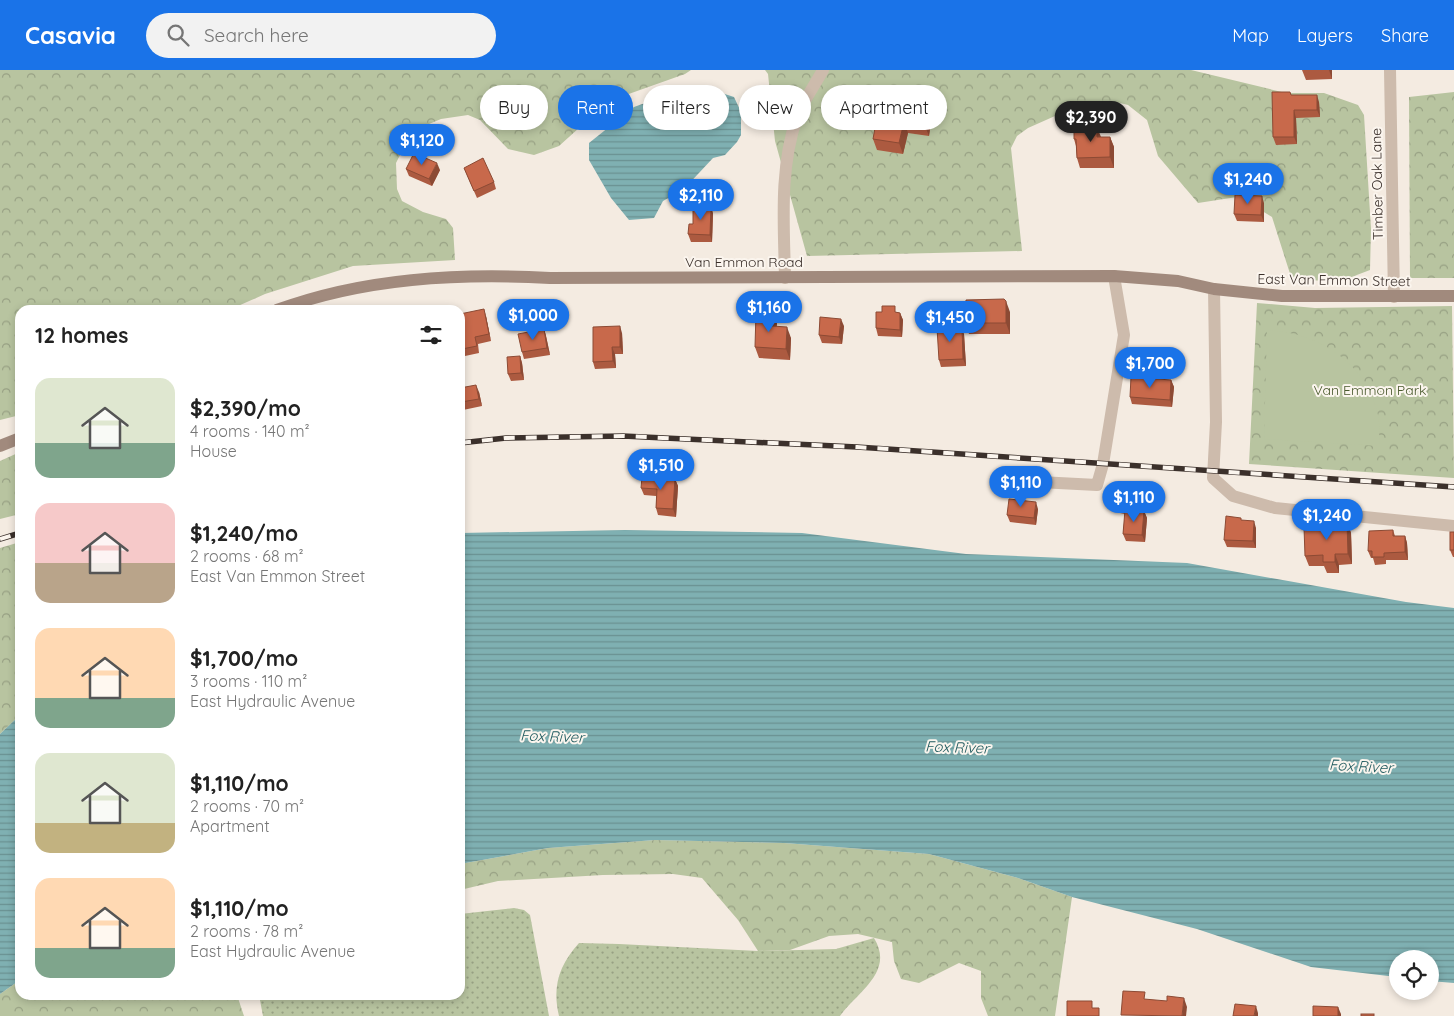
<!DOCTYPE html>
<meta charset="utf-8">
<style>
body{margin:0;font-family:Quicksand,sans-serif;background:#f2f2f2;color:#222;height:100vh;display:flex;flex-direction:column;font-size:19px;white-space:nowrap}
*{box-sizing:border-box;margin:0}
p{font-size:16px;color:#767676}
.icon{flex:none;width:28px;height:28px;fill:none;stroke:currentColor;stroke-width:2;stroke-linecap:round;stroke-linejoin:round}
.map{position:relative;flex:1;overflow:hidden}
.side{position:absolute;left:15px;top:235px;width:450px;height:695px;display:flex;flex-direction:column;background:#fff;border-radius:15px;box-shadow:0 2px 8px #0003}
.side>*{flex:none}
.banner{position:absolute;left:480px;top:15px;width:475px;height:45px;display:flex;gap:10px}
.buttons{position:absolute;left:1389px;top:880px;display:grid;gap:10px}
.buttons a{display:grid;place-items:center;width:50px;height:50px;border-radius:50%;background:#fff;box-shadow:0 2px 8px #0003;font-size:25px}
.price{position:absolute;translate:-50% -42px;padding:0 11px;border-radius:18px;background:#1a73e8;color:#fff;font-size:16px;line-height:32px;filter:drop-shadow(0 1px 2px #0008)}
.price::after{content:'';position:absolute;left:50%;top:30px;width:15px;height:11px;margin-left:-8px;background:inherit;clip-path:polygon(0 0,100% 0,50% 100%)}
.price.on{background:#222;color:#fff}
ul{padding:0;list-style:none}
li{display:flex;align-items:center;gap:15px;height:125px;padding:0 20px}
li span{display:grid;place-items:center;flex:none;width:140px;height:100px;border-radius:15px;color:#555}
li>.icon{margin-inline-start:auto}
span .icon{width:60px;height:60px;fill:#fffc;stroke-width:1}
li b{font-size:21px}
h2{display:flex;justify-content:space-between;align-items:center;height:60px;padding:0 20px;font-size:21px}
.pill{padding:0 18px;border-radius:22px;background:#fff;box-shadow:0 2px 8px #0003;font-size:18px;line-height:45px}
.pill.on{background:#1a73e8;color:#fff}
header{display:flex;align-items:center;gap:30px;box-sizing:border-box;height:70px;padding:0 25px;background:#1a73e8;color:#fff}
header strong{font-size:24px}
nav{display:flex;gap:28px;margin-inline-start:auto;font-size:18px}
.search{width:350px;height:45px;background:#f2f2f2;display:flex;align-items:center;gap:12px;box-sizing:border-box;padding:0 18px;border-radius:28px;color:#767676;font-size:19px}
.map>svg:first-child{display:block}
.grass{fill:url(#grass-dots)}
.forest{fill:url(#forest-crowns)}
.pitch{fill:#b8c4a0}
.water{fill:url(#water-rules)}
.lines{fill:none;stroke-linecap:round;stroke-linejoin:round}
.street{stroke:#cdbbac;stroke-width:12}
.secondary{stroke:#a18a7d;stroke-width:12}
.rail-casing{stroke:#3b302b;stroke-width:5.5}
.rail{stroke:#fbf5ee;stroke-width:4;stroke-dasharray:11;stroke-linecap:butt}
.wall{fill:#ac5a40}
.shaded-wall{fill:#8c4a34}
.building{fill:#c8694b;stroke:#8c4a34}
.labels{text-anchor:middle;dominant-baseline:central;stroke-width:4;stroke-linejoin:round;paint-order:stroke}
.street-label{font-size:14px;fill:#3b302b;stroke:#fbf5ee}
.park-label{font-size:14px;fill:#4a5a2e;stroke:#fbf5ee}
.water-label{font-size:15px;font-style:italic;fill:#1f5a5e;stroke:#fbf5ee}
</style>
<header>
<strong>Casavia</strong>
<div class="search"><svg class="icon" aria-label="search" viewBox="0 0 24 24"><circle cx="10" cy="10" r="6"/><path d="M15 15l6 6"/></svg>Search here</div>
<nav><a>Map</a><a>Layers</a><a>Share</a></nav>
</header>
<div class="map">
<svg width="1454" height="946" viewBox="0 0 1454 946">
<defs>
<pattern id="grass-dots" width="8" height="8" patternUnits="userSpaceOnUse" patternTransform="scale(1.25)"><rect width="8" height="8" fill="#b8c4a0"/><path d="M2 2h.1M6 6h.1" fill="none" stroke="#97a083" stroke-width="1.8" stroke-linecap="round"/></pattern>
<pattern id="forest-crowns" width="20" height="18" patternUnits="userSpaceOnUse" patternTransform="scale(1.25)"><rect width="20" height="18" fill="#b8c4a0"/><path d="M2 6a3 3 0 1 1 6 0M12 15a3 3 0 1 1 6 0" fill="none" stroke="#97a083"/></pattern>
<pattern id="water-rules" width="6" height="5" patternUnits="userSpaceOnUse" patternTransform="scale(1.25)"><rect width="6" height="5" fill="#7fb0b2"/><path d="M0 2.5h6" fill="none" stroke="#699091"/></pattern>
</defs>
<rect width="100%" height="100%" fill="#f4ebe1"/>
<!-- grass -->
<g class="grass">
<polygon points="514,838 524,840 530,845 549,946 263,946 259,925 460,925 460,844"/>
<path d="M874,868c21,34 -17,54 -34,78h-281c-7,-29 0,-51 20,-73l40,1 139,7 78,-2z"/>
</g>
<!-- forest -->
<g class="forest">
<polygon points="0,0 691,0 685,4 609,31 559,76 534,85 508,79 480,50 468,45 441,49 429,54 402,81 396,93 397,119 402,131 423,142 446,149 453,158 455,190 353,196 265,224 229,240 20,240 20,345 0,350"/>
<polygon points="765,0 1191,0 1286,23 1324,23 1358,35 1364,45 1371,159 1370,200 1341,211 1292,210 1272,147 1249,133 1237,127 1198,133 1158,86 1147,50 1128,35 1116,32 1064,42 1028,58 1017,66 1011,78 1022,181 807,186 775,71 768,4"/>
<polygon points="1454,22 1454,208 1410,208 1409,27"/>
<polygon points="1257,233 1315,238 1452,236 1454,408 1249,394"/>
<polygon points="20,382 20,444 0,449 0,391"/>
<polygon points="20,472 20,645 0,664 0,478"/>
<polygon points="655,770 784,773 929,784 1018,808 1072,827 1055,946 988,946 981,928 981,901 959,893 919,913 901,909 894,891 892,872 858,864 829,866 790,880 758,881 738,850 702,808 673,804 603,805 498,811 460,820 460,794 548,778"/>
<polygon points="20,910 20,925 237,925 244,946 0,946 0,924"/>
</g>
<!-- pitch -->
<path class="pitch" d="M1267,260c51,2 100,33 111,85 2,10 1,21 1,31l-115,-7z"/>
<!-- water -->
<g class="water">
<polygon points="703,17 734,27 741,42 741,65 737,72 725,85 713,88 683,120 663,131 654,148 629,150 611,128 589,90 589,73 634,37 667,25"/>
<polygon points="625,460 802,463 966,484 1187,493 1406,532 1454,538 1454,913 1430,911 1430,889 1398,889 1397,907 1311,897 1197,859 1072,827 1018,808 929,784 784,773 655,770 548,778 460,794 460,463"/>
<polygon points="20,645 20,910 0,924 0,664"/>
</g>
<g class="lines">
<!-- street -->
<g class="street">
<polyline points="1390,0 1394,227"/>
<path d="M785,208c-1,-54 -6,-109 12,-161 6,-16 18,-32 26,-47"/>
<polyline points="1214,219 1216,352 1213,408 1233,426 1275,438 1454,456"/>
<polyline points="1020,411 1097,415 1103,394 1124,265 1114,206"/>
</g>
<!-- secondary -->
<g class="secondary">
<path d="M277,240c87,-32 181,-37 273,-32l564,-2 64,5 36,8 68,7h172"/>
<polyline points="0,376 20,368"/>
</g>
<!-- rail casing -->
<g class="rail-casing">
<g id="rail">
<polyline points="460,373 506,368 623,366 857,377 1454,417"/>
<polyline points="0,469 20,463"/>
</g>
</g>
<!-- rail -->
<use href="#rail" class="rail"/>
</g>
<!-- wall -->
<g class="wall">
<polygon points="1302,0 1332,0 1332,9 1306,10"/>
<polygon points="1292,25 1319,32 1320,47 1296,48 1297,74 1276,75 1273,67"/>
<polygon points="927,40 931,51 929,66 908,63 903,84 877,80 873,69 880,59 897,43"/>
<polygon points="1101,67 1110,67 1114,77 1114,98 1080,98 1077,88 1076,76 1074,69"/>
<polygon points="464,98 494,112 496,119 477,128"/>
<polygon points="406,99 440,100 432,116 409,106"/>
<polygon points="1264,133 1264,152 1237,151 1234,144"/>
<polygon points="713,143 712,172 691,172 688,164 693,154"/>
<polygon points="897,242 900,243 903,250 902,267 878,266 876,258"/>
<polygon points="1010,242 1010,264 969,264 965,253"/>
<polygon points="486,246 491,271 478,274 479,283 465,286 462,279 463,268"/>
<polygon points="777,253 776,257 791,268 790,290 759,288 755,277"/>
<polygon points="844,256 842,274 822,273 819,265"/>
<polygon points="544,259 546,266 550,285 524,289 522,282"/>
<polygon points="622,263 623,284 615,284 616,298 595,299 593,292"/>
<polygon points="964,264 966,296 941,297 939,290"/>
<polygon points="520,286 522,293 524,310 511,311 508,304"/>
<polygon points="1171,310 1174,317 1172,337 1132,334 1130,327"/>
<polygon points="479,322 482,336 463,340 461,332"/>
<polygon points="675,409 678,416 676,447 658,445 656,438 656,426 644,425 641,418"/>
<polygon points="1136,424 1139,431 1138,441 1144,441 1147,448 1145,472 1126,471 1123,464 1125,444 1120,443 1118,436"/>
<polygon points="1038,439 1036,455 1010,452 1007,445"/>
<polygon points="1242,450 1256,458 1256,478 1227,477 1224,470"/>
<polygon points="1347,452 1351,463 1352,494 1339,495 1339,503 1327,503 1324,496 1309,496 1305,486 1324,456"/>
<polygon points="1393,460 1395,466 1405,466 1407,473 1408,490 1386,490 1386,494 1375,495 1373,488 1371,488 1368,481"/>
<polygon points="1454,462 1454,487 1453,487 1450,480"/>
</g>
<!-- shaded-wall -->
<g class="shaded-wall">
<polygon points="1329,0 1332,0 1332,9"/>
<polygon points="1317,25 1319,32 1320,47 1317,40"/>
<polygon points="927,40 931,51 929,66 925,56"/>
<polygon points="1294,40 1296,48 1297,74 1294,67"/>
<polygon points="904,52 908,63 903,84 899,73"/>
<polygon points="1097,57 1101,67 1097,67"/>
<polygon points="1110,67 1114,77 1114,98 1110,87"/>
<polygon points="437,93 440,100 432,116 429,109"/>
<polygon points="1262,126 1264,133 1264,152 1261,145"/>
<polygon points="711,136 713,143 712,172 710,165"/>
<polygon points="1006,231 1010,242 1010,264 1006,253"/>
<polygon points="484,239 486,246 491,271 489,264"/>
<polygon points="773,243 777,253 776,267 772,256"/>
<polygon points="900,243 903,250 902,267 900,260"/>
<polygon points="841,249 844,256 842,274 839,267"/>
<polygon points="620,256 622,263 623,284 620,277"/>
<polygon points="787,257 791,268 790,290 786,279"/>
<polygon points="962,257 964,264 966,296 963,289"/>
<polygon points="544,259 546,266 550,285 547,278"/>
<polygon points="612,277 615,284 616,298 613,291"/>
<polygon points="520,286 522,293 524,310 521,303"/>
<polygon points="1171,310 1174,317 1172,337 1170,330"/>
<polygon points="476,315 479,322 482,336 479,329"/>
<polygon points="675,409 678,416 676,447 673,439"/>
<polygon points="1136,424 1139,431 1138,444 1135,437"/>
<polygon points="1036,432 1038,439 1036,455 1034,448"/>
<polygon points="1144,441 1147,448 1145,472 1142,465"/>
<polygon points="1254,451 1256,458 1256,478 1253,471"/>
<polygon points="1347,452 1351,463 1352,494 1348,484"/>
<polygon points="1405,466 1407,473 1408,490 1405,482"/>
<polygon points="1335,484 1339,495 1339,503 1335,492"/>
<polygon points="1184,928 1187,937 1186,946 1182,946"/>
<polygon points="1256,936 1258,943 1258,946 1254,946"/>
<polygon points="1338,937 1341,944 1341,946 1338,946"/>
</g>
<!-- building -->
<g class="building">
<polygon points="1272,22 1290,22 1291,25 1317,25 1317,40 1294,40 1294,67 1273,67"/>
<polygon points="900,36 927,40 925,56 904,52 899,73 873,69 875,58 880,59 883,41 897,43 898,38 900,38"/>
<polygon points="1074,57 1097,57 1097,67 1110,67 1110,87 1077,88 1076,69 1074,69"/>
<polygon points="414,83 437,93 429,109 406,99"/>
<polygon points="483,88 494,112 474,121 464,98"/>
<polygon points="1235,125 1262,126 1261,145 1234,144"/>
<polygon points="693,136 711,136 710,165 688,164 689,154 693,154"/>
<polygon points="1004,229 1006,231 1006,253 965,253 966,230"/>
<polygon points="399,236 400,240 386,240"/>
<polygon points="882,236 895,236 895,242 900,243 900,260 876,258 876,242 882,242"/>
<polygon points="484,239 489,264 475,267 477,276 462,279 460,269 460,268 463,268 460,255 460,244"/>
<polygon points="756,242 773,243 772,256 787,257 786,279 755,277"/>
<polygon points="820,247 841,249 839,267 819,265"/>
<polygon points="620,256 620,277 612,277 613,291 593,292 593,257"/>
<polygon points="962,257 963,289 939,290 937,258"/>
<polygon points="544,259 547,278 522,282 518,264"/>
<polygon points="520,286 521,303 508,304 507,287"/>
<polygon points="1131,307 1171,310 1170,330 1130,327"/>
<polygon points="476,315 479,329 461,332 460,318"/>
<polygon points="642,407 675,409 673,439 656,438 657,419 641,418"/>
<polygon points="1119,422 1136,424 1135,437 1118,436"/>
<polygon points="1009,429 1036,432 1034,448 1007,445"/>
<polygon points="1125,440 1144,441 1142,465 1123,464"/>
<polygon points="1226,446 1241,448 1241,450 1254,451 1253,471 1224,470"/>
<polygon points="1347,452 1348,484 1335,484 1335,492 1323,492 1323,485 1305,486 1304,457 1324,456 1324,453"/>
<polygon points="1393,460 1393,466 1405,466 1405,482 1384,483 1384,487 1372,487 1372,481 1368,481 1369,461"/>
<rect x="1450" y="462" width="4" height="18"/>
<polygon points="1123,921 1145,922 1144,929 1167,931 1167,926 1184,928 1182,946 1121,945"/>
<polygon points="1067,931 1092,931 1092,938 1099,938 1099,946 1067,946"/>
<polygon points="1235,934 1256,936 1254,946 1233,946"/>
<polygon points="1313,936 1338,937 1338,946 1313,946"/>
<rect x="1361" y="944" width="13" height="2"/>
</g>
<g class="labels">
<!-- street labels -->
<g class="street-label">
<text transform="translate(1377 114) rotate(-91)">Timber Oak Lane</text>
<text x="744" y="192">Van Emmon Road</text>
<text transform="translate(1334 210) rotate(1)">East Van Emmon Street</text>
</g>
<!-- park labels -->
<g class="park-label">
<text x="1370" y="320">Van Emmon Park</text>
</g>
<!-- water labels -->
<g class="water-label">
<text transform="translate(552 666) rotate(2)">Fox River</text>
<text transform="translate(957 677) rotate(2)">Fox River</text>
<text transform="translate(1361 696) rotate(3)">Fox River</text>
</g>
</g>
</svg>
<div class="buttons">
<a><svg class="icon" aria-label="locate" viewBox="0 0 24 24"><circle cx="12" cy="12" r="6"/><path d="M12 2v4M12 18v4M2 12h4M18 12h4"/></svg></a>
</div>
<b class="price on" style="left:1091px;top:73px">$2,390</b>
<b class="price" style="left:422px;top:96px">$1,120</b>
<b class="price" style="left:1248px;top:135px">$1,240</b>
<b class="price" style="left:701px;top:151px">$2,110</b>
<b class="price" style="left:769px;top:263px">$1,160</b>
<b class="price" style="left:533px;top:271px">$1,000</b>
<b class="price" style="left:950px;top:273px">$1,450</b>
<b class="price" style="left:1150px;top:319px">$1,700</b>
<b class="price" style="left:661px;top:421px">$1,510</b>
<b class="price" style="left:1021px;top:438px">$1,110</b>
<b class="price" style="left:1134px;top:453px">$1,110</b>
<b class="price" style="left:1327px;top:471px">$1,240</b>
<div class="banner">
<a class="pill">Buy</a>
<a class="pill on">Rent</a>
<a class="pill">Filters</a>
<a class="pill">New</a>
<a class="pill">Apartment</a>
</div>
<section class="side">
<h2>12 homes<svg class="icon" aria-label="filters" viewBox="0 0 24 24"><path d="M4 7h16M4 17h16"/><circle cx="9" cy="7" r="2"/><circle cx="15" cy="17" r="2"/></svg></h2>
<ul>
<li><span style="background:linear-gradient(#dfe7d0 65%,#7fa58c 0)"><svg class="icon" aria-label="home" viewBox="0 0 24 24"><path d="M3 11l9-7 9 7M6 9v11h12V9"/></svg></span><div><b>$2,390/mo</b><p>4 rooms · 140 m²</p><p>House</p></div></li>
<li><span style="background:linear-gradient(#f6c9c9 60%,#b9a48a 0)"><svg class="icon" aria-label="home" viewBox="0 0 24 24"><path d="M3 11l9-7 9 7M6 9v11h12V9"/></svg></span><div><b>$1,240/mo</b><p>2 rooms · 68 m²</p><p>East Van Emmon Street</p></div></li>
<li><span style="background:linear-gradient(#ffd9b3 70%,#7fa58c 0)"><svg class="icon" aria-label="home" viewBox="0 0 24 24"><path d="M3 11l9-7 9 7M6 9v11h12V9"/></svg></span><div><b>$1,700/mo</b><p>3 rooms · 110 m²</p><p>East Hydraulic Avenue</p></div></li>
<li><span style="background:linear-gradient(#dfe7d0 70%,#c2b280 0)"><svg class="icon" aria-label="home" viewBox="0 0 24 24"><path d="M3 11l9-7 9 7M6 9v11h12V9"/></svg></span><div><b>$1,110/mo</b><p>2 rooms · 70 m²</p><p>Apartment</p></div></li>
<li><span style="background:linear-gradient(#ffd9b3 70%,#7fa58c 0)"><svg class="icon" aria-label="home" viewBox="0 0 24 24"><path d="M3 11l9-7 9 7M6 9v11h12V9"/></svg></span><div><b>$1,110/mo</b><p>2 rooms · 78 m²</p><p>East Hydraulic Avenue</p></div></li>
</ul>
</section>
</div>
